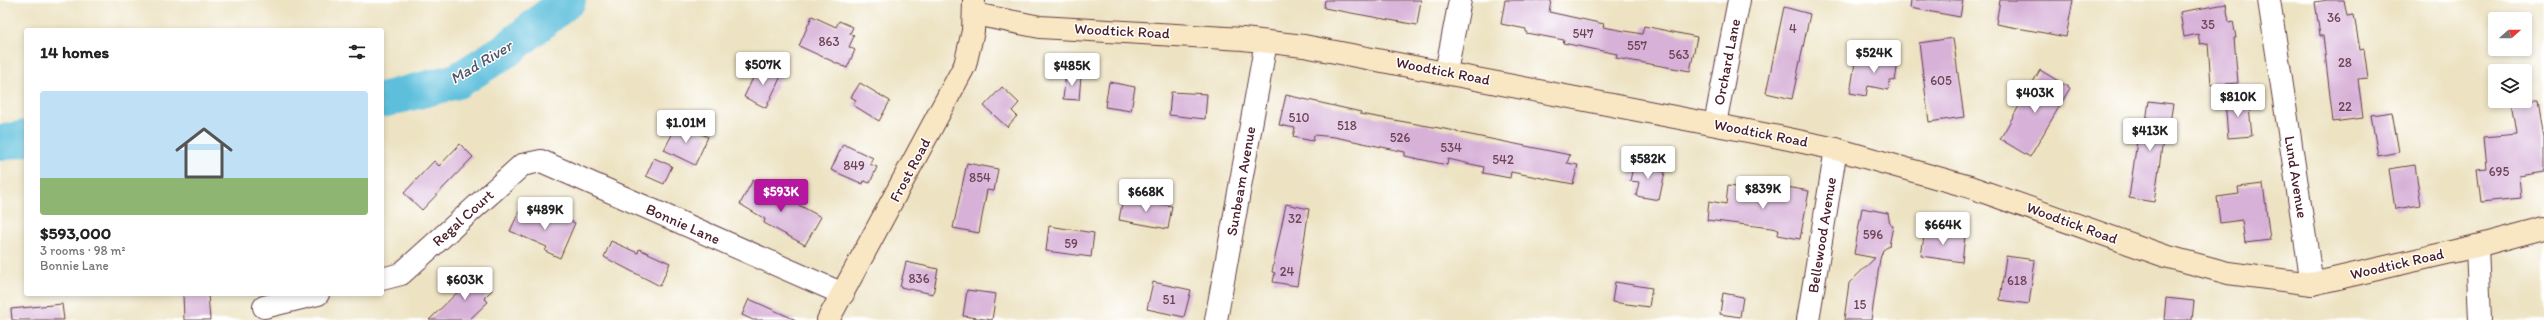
<!DOCTYPE html>
<meta charset="utf-8">
<style>
body{margin:0;font-family:Itim,sans-serif;background:#f6f6f6;color:#222;height:100vh;display:flex;flex-direction:column;font-size:15px;white-space:nowrap}
*{box-sizing:border-box;margin:0}
p{font-size:13px;color:#767676}
.icon{flex:none;width:22px;height:22px;fill:none;stroke:currentColor;stroke-width:2;stroke-linecap:round;stroke-linejoin:round}
.map{position:relative;flex:1;overflow:hidden}
.drawer{position:absolute;left:24px;top:28px;width:360px;height:268px;display:flex;flex-direction:column;background:#fff;border-radius:4px;box-shadow:0 2px 6px #0003}
.drawer>*{flex:none}
.needle{width:26px;rotate:69deg}
.fabs{position:absolute;left:2488px;top:12px;display:grid;gap:8px}
.fabs a{display:grid;place-items:center;width:44px;height:44px;border-radius:4px;background:#fff;box-shadow:0 2px 6px #0003;font-size:20px}
.price{position:absolute;translate:-50% -34px;padding:0 9px;border-radius:4px;background:#fff;color:#222;font-size:13px;line-height:26px;filter:drop-shadow(0 1px 2px #0008)}
.price::after{content:'';position:absolute;left:50%;top:24px;width:12px;height:9px;margin-left:-6px;background:inherit;clip-path:polygon(0 0,100% 0,50% 100%)}
.price.selected{background:#b5179e;color:#fff}
ul{padding:0;list-style:none}
li{display:grid;align-content:center;gap:8px;height:212px;padding:0 16px}
li span{display:grid;place-items:center;height:124px;border-radius:4px;color:#555}
li>.icon{margin-inline-start:auto}
span .icon{width:72px;height:72px;fill:#fffc;stroke-width:1}
li b{font-size:17px}
h2{display:flex;justify-content:space-between;align-items:center;height:48px;padding:0 16px;font-size:17px}
.map>svg:first-child{display:block}
.lines{fill:none;stroke-linecap:round;stroke-linejoin:round}
.river{stroke:#5dbfdc;stroke-width:36}
.building{fill:#d7b1d8}
.minor-casing{stroke:#623c42;stroke-width:24}
.secondary-casing{stroke:#623c42;stroke-width:24}
.minor{stroke:#fff;stroke-width:22}
.secondary{stroke:#f9e7c3;stroke-width:22}
.labels{text-anchor:middle;dominant-baseline:central;stroke-width:3;stroke-linejoin:round;paint-order:stroke}
.number-label{font-size:13px;fill:#6d4456}
.street-label{font-size:15px;fill:#4a1f2b;stroke:#fff}
.water-label{font-size:16px;font-style:italic;fill:#515769;stroke:#fff}
</style>
<div class="map">
<svg width="2544" height="320" viewBox="0 0 2544 320">
<rect width="100%" height="100%" fill="#fff"/>
<filter id="ink" filterUnits="userSpaceOnUse"><feTurbulence type="fractalNoise" baseFrequency=".025" numOctaves="2"/><feDisplacementMap in="SourceGraphic" scale="8" xChannelSelector="R" yChannelSelector="G"/><feConvolveMatrix kernelMatrix="1 2 1 2 8 2 1 2 1" color-interpolation-filters="sRGB"/></filter>
<filter id="wash" filterUnits="userSpaceOnUse"><feTurbulence type="fractalNoise" baseFrequency=".012" numOctaves="4" result="noise"/><feDisplacementMap in="SourceGraphic" scale="16" xChannelSelector="R" yChannelSelector="G"/><feGaussianBlur stdDeviation="0.9" result="paint"/><feColorMatrix in="noise" values="0 0 0 0 0 0 0 0 0 0 0 0 0 0 0 0 0 1.4 0 .05"/><feComposite in="paint" operator="in"/></filter>
<g filter="url(#wash)">
<rect width="100%" height="100%" fill="#ede3c3"/>
<g class="lines">
<!-- river -->
<g class="river">
<polyline points="382,100 457,81 508,49 568,0"/>
<polyline points="0,143 26,138"/>
</g>
</g>
<g id="blocks">
<!-- building -->
<g class="building">
<polygon points="1325,0 1421,0 1417,25 1324,8"/>
<polygon points="1505,0 1551,0 1549,12 1604,24 1603,27 1642,34 1644,26 1697,37 1690,71 1616,58 1617,54 1563,43 1564,40 1526,33 1526,29 1501,24"/>
<polygon points="1911,0 1963,0 1960,17 1910,8"/>
<polygon points="2000,0 2073,0 2066,37 1996,24"/>
<polygon points="2328,0 2344,0 2347,16 2354,15 2360,50 2364,49 2368,78 2358,79 2363,118 2333,122 2323,36 2320,36 2315,2"/>
<polygon points="2226,4 2229,22 2233,21 2236,38 2234,38 2238,83 2211,85 2208,43 2200,44 2198,34 2184,37 2180,12"/>
<polygon points="1784,7 1810,14 1792,99 1766,93"/>
<polygon points="812,16 836,27 839,21 853,27 850,34 854,36 849,47 855,50 847,68 799,46"/>
<polygon points="1953,38 1964,117 1929,122 1919,43"/>
<polygon points="1881,53 1899,56 1895,81 1890,80 1888,90 1868,86 1866,96 1850,93 1856,57 1879,61"/>
<polygon points="760,63 782,74 766,108 744,97"/>
<polygon points="2040,70 2070,88 2030,157 2000,139"/>
<polygon points="1066,74 1081,76 1079,100 1063,99"/>
<polygon points="1109,82 1135,87 1131,111 1105,107"/>
<polygon points="860,83 890,101 879,121 853,105 856,100 851,97"/>
<polygon points="1002,87 1019,103 1012,111 1017,116 1007,127 984,106"/>
<polygon points="1171,92 1207,94 1205,119 1169,115"/>
<polygon points="1286,95 1361,112 1360,114 1456,131 1456,132 1570,155 1567,163 1578,165 1573,184 1511,172 1510,178 1483,173 1484,167 1448,159 1447,165 1405,156 1405,152 1335,137 1314,135 1313,141 1293,137 1295,128 1279,125"/>
<polygon points="2248,98 2252,136 2228,138 2225,100"/>
<polygon points="2149,101 2173,104 2169,128 2165,127 2154,202 2129,198 2138,134 2144,135"/>
<polygon points="2512,101 2538,101 2544,137 2544,172 2519,176 2521,198 2481,202 2477,169 2487,168 2484,137 2517,134"/>
<polygon points="2392,112 2399,152 2378,156 2371,115"/>
<polygon points="678,123 708,137 695,165 664,150"/>
<polygon points="460,144 473,157 422,210 404,193 434,161 439,166"/>
<polygon points="843,144 873,158 870,164 877,167 870,183 864,181 863,184 831,170"/>
<polygon points="654,158 672,166 664,184 646,176"/>
<polygon points="1634,162 1657,166 1656,170 1665,172 1659,200 1636,196 1639,182 1630,181"/>
<polygon points="967,163 998,169 994,191 987,190 979,233 953,228"/>
<polygon points="2415,165 2421,205 2395,209 2389,169"/>
<polygon points="753,180 821,217 805,245 764,223 765,219 740,204"/>
<polygon points="2263,184 2270,240 2245,243 2242,220 2220,223 2217,197 2239,194 2238,187"/>
<polygon points="1728,186 1786,193 1787,187 1809,191 1800,239 1778,235 1779,229 1707,220 1709,201 1726,204"/>
<polygon points="1123,197 1172,206 1168,229 1119,220"/>
<polygon points="1286,204 1309,209 1297,286 1273,282 1275,273 1272,272"/>
<polygon points="1862,208 1888,213 1890,225 1893,226 1889,246 1883,250 1880,259 1871,320 1844,320 1849,283 1875,258 1854,254"/>
<polygon points="520,210 541,219 545,210 575,223 560,258 545,251 547,247 510,231"/>
<polygon points="1049,226 1094,233 1091,257 1046,251"/>
<polygon points="1925,230 1965,236 1962,262 1921,256"/>
<polygon points="611,241 638,253 639,249 670,263 660,286 604,257"/>
<polygon points="2006,256 2035,260 2029,304 2000,300"/>
<polygon points="906,262 938,269 933,294 900,287"/>
<polygon points="473,272 492,290 484,298 488,302 469,320 429,320 464,286 461,283"/>
<polygon points="1153,282 1191,290 1184,317 1147,309"/>
<polygon points="1615,282 1652,288 1649,307 1612,302"/>
<polygon points="967,290 996,294 992,320 963,316"/>
<polygon points="1723,293 1743,297 1740,317 1720,314"/>
<polygon points="183,294 208,294 210,320 184,320"/>
<polygon points="2166,298 2194,301 2192,320 2164,320"/>
<polygon points="749,299 796,320 753,320 742,315"/>
<polygon points="62,304 64,320 12,320 11,309"/>
</g>
</g>
</g>
<g filter="url(#ink)">
<use href="#blocks" fill-opacity="0" stroke="#623c42" stroke-width="1"/>
<g class="lines">
<!-- minor casing -->
<g class="minor-casing">
<g id="minor">
<polyline points="2269,0 2312,284"/>
<polyline points="1446,72 1460,0"/>
<polyline points="1715,124 1739,0"/>
<polyline points="2477,246 2480,320"/>
<polyline points="382,279 401,274 522,165 541,161 843,294"/>
<polyline points="264,307 318,294"/>
<polyline points="1216,320 1266,42"/>
<polyline points="1808,320 1836,149"/>
</g>
</g>
<!-- secondary casing -->
<g class="secondary-casing">
<g id="secondary">
<polyline points="974,14 1040,27 1243,39 1304,46 1779,137 1836,149 1970,187 2165,256 2228,273 2312,284 2477,246 2544,228"/>
<polyline points="828,320 965,65 973,31 974,1"/>
</g>
</g>
<!-- minor -->
<use href="#minor" class="minor"/>
<!-- secondary -->
<use href="#secondary" class="secondary"/>
</g>
</g>
<g class="labels">
<!-- number labels -->
<g class="number-label">
<text x="2334" y="17">36</text>
<text x="2208" y="24">35</text>
<text x="1793" y="28">4</text>
<text x="1583" y="33">547</text>
<text x="829" y="41">863</text>
<text x="1637" y="45">557</text>
<text x="1679" y="54">563</text>
<text x="2345" y="62">28</text>
<text x="1941" y="80">605</text>
<text x="2345" y="106">22</text>
<text x="1299" y="117">510</text>
<text x="1347" y="125">518</text>
<text x="1400" y="137">526</text>
<text x="1451" y="147">534</text>
<text x="1503" y="159">542</text>
<text x="854" y="165">849</text>
<text x="2499" y="171">695</text>
<text x="980" y="177">854</text>
<text x="1295" y="218">32</text>
<text x="1873" y="234">596</text>
<text x="1071" y="243">59</text>
<text x="1287" y="271">24</text>
<text x="919" y="278">836</text>
<text x="2017" y="280">618</text>
<text x="1169" y="299">51</text>
<text x="1860" y="304">15</text>
</g>
<!-- street labels -->
<g class="street-label">
<text transform="translate(1122 31) rotate(3)">Woodtick Road</text>
<text transform="translate(1727 62) rotate(-79)">Orchard Lane</text>
<text transform="translate(1443 71) rotate(11)">Woodtick Road</text>
<text transform="translate(1761 133) rotate(11)">Woodtick Road</text>
<text transform="translate(910 170) rotate(-62)">Frost Road</text>
<text transform="translate(2296 177) rotate(81)">Lund Avenue</text>
<text transform="translate(1241 181) rotate(-80)">Sunbeam Avenue</text>
<text transform="translate(463 218) rotate(-42)">Regal Court</text>
<text transform="translate(2072 223) rotate(20)">Woodtick Road</text>
<text transform="translate(683 224) rotate(24)">Bonnie Lane</text>
<text transform="translate(1822 235) rotate(-81)">Bellewood Avenue</text>
<text transform="translate(2397 264) rotate(-13)">Woodtick Road</text>
</g>
<!-- water labels -->
<g class="water-label">
<text transform="translate(481 62) rotate(-31)">Mad River</text>
</g>
</g>
</svg>
<div class="fabs">
<a><svg class="needle" viewBox="-14 -14 28 28"><path d="M0-13l5 13h-10z" fill="#e53935"/><path d="M0 13l5-13h-10z" fill="#767676"/></svg></a>
<a><svg class="icon" aria-label="layers" viewBox="0 0 24 24"><path d="M12 4l9 5-9 5-9-5zM3 14l9 5 9-5"/></svg></a>
</div>
<b class="price" style="left:1874px;top:74px">$524K</b>
<b class="price" style="left:763px;top:86px">$507K</b>
<b class="price" style="left:1072px;top:87px">$485K</b>
<b class="price" style="left:2035px;top:114px">$403K</b>
<b class="price" style="left:2238px;top:118px">$810K</b>
<b class="price" style="left:686px;top:144px">$1.01M</b>
<b class="price" style="left:2150px;top:152px">$413K</b>
<b class="price" style="left:1648px;top:180px">$582K</b>
<b class="price" style="left:1763px;top:210px">$839K</b>
<b class="price selected" style="left:781px;top:213px">$593K</b>
<b class="price" style="left:1146px;top:213px">$668K</b>
<b class="price" style="left:545px;top:231px">$489K</b>
<b class="price" style="left:1943px;top:246px">$664K</b>
<b class="price" style="left:465px;top:301px">$603K</b>
<section class="drawer">
<h2>14 homes<svg class="icon" aria-label="filters" viewBox="0 0 24 24"><path d="M4 7h16M4 17h16"/><circle cx="9" cy="7" r="2"/><circle cx="15" cy="17" r="2"/></svg></h2>
<ul>
<li><span style="background:linear-gradient(#bfe0f5 70%,#8fb573 0)"><svg class="icon" aria-label="home" viewBox="0 0 24 24"><path d="M3 11l9-7 9 7M6 9v11h12V9"/></svg></span><div><b>$593,000</b><p>3 rooms · 98 m²</p><p>Bonnie Lane</p></div></li>
</ul>
</section>
</div>
